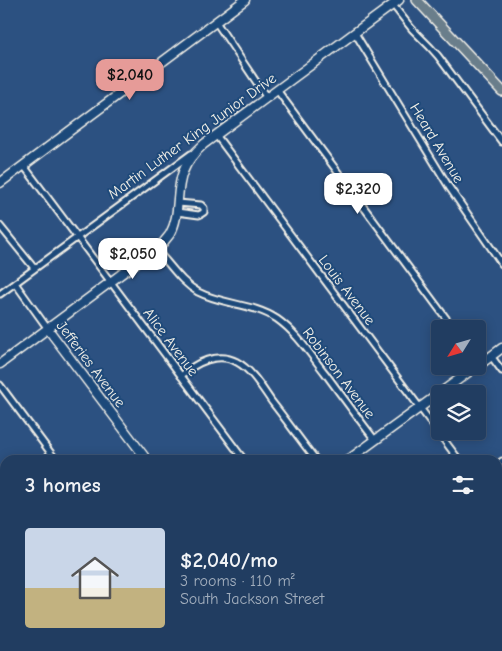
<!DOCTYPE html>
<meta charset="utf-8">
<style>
body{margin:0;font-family:"Comic Neue",sans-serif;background:#294467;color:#f1f3f6;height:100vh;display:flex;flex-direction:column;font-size:19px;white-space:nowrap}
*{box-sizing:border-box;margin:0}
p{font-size:16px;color:#a2aebd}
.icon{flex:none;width:28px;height:28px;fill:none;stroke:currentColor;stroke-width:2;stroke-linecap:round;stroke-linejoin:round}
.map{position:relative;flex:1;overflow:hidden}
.sheet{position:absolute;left:0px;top:455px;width:502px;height:196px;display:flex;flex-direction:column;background:#213d61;border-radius:15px 15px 0 0;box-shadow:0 2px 12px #0003,0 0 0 1px #3e5676}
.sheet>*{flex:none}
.needle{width:32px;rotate:233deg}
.controls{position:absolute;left:431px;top:320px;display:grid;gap:10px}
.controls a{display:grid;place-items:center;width:55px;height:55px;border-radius:5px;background:#213d61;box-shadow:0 2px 12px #0003,0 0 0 1px #3e5676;font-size:25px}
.price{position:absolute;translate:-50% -42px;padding:0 11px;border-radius:10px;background:#fff;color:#222;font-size:16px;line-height:32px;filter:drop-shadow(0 1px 2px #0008)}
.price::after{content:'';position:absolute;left:50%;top:30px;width:15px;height:11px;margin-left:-8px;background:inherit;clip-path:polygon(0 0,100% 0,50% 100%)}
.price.current{background:#e69b98;color:#111}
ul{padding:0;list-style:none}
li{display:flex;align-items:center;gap:15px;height:125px;padding:0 25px}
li+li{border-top:1px solid #3e5676}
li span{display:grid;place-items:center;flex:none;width:140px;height:100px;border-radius:5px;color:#555}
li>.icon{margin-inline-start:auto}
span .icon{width:60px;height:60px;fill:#fffc;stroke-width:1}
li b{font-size:21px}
h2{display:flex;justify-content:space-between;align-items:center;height:60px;padding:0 25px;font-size:21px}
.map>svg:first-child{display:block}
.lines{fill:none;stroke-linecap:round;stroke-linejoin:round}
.street-casing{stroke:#f4f1e8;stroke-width:9}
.secondary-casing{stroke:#f4f1e8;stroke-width:11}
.primary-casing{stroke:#f4f1e8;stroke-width:12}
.street{stroke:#1f4a7a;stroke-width:5}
.secondary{stroke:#1f4a7a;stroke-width:8}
.primary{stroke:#6b7e8b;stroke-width:9}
.labels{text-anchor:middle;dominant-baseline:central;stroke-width:4;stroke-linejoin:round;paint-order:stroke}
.street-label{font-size:15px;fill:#f4f1e8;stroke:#1f4a7a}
</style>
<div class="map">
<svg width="502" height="651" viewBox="0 0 502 651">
<rect width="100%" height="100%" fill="#2c5181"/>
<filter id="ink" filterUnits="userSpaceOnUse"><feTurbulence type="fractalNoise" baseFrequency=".02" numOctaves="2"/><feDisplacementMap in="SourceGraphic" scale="10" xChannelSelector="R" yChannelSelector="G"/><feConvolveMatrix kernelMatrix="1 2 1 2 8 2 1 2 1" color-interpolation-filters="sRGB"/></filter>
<g filter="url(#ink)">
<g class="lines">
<!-- street casing -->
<g class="street-casing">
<g id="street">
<polyline points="393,5 412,29 430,47 438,56 502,142"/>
<polyline points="216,22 267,98"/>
<polyline points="355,33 449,187 502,264"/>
<polyline points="277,90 454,329"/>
<polyline points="216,135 459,460"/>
<polyline points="24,166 244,460"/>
<polyline points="177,212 199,215 201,214 204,212 204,208 201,205 178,203"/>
<polyline points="0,226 34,268"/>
<path d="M155,249c15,14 24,32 43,43 25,13 55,11 79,27 20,14 33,35 48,54 16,22 33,45 50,67"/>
<polyline points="15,283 48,329"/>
<polyline points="0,294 191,154"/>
<polyline points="491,356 502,371"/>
<path d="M181,376c14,-13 37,-25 56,-14 15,8 25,26 35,40 15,19 29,39 44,58"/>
<polyline points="0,385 56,460"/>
<polyline points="498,464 502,461"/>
<polyline points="0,508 5,515"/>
<polyline points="498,553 502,550"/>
<polyline points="0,590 5,587"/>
<polyline points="498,624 502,621"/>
<polyline points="0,632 5,638"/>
<polyline points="498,641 502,646"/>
<polyline points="11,646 15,651"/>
<polyline points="103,646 106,651"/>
<polyline points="195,646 198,651"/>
<polyline points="361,651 368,646"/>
<polyline points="461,651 467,646"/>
</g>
</g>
<!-- secondary casing -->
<g class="secondary-casing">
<g id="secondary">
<polyline points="0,183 245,0"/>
<polyline points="48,329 147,460"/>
<path d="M0,364l163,-121c2,-3 5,-6 7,-9 11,-19 5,-42 13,-62 4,-11 12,-20 21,-28l195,-144"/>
<polyline points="478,366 502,348"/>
<polyline points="348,460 477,366"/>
<polyline points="287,646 290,651"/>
<polyline points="222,651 229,646"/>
</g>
</g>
<!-- primary casing -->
<g class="primary-casing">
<polyline id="primary" points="417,0 502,91"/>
</g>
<!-- street -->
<use href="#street" class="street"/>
<!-- secondary -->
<use href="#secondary" class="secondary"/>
<!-- primary -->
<use href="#primary" class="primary"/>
</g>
</g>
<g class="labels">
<!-- street labels -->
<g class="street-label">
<text transform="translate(192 136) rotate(-36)">Martin Luther King Junior Drive</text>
<text transform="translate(437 143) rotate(59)">Heard Avenue</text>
<text transform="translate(347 290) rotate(53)">Louis Avenue</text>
<text transform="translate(171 342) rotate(53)">Alice Avenue</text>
<text transform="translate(91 364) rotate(53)">Jefferies Avenue</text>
<text transform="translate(339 373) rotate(53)">Robinson Avenue</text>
</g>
</g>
</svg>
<div class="controls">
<a><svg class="needle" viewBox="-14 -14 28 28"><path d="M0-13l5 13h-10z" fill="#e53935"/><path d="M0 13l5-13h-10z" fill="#a2aebd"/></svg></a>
<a><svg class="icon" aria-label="layers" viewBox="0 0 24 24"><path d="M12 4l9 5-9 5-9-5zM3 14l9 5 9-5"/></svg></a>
</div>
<b class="price current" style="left:130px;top:101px">$2,040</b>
<b class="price" style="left:358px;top:215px">$2,320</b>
<b class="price" style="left:133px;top:280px">$2,050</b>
<section class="sheet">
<h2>3 homes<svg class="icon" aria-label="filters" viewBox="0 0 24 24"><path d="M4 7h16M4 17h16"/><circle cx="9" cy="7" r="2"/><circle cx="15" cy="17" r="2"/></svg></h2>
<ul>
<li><span style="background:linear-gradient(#c9d6e8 60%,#c2b280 0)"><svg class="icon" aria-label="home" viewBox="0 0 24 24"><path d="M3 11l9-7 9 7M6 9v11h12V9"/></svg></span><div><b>$2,040/mo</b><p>3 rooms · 110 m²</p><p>South Jackson Street</p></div></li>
</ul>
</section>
</div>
